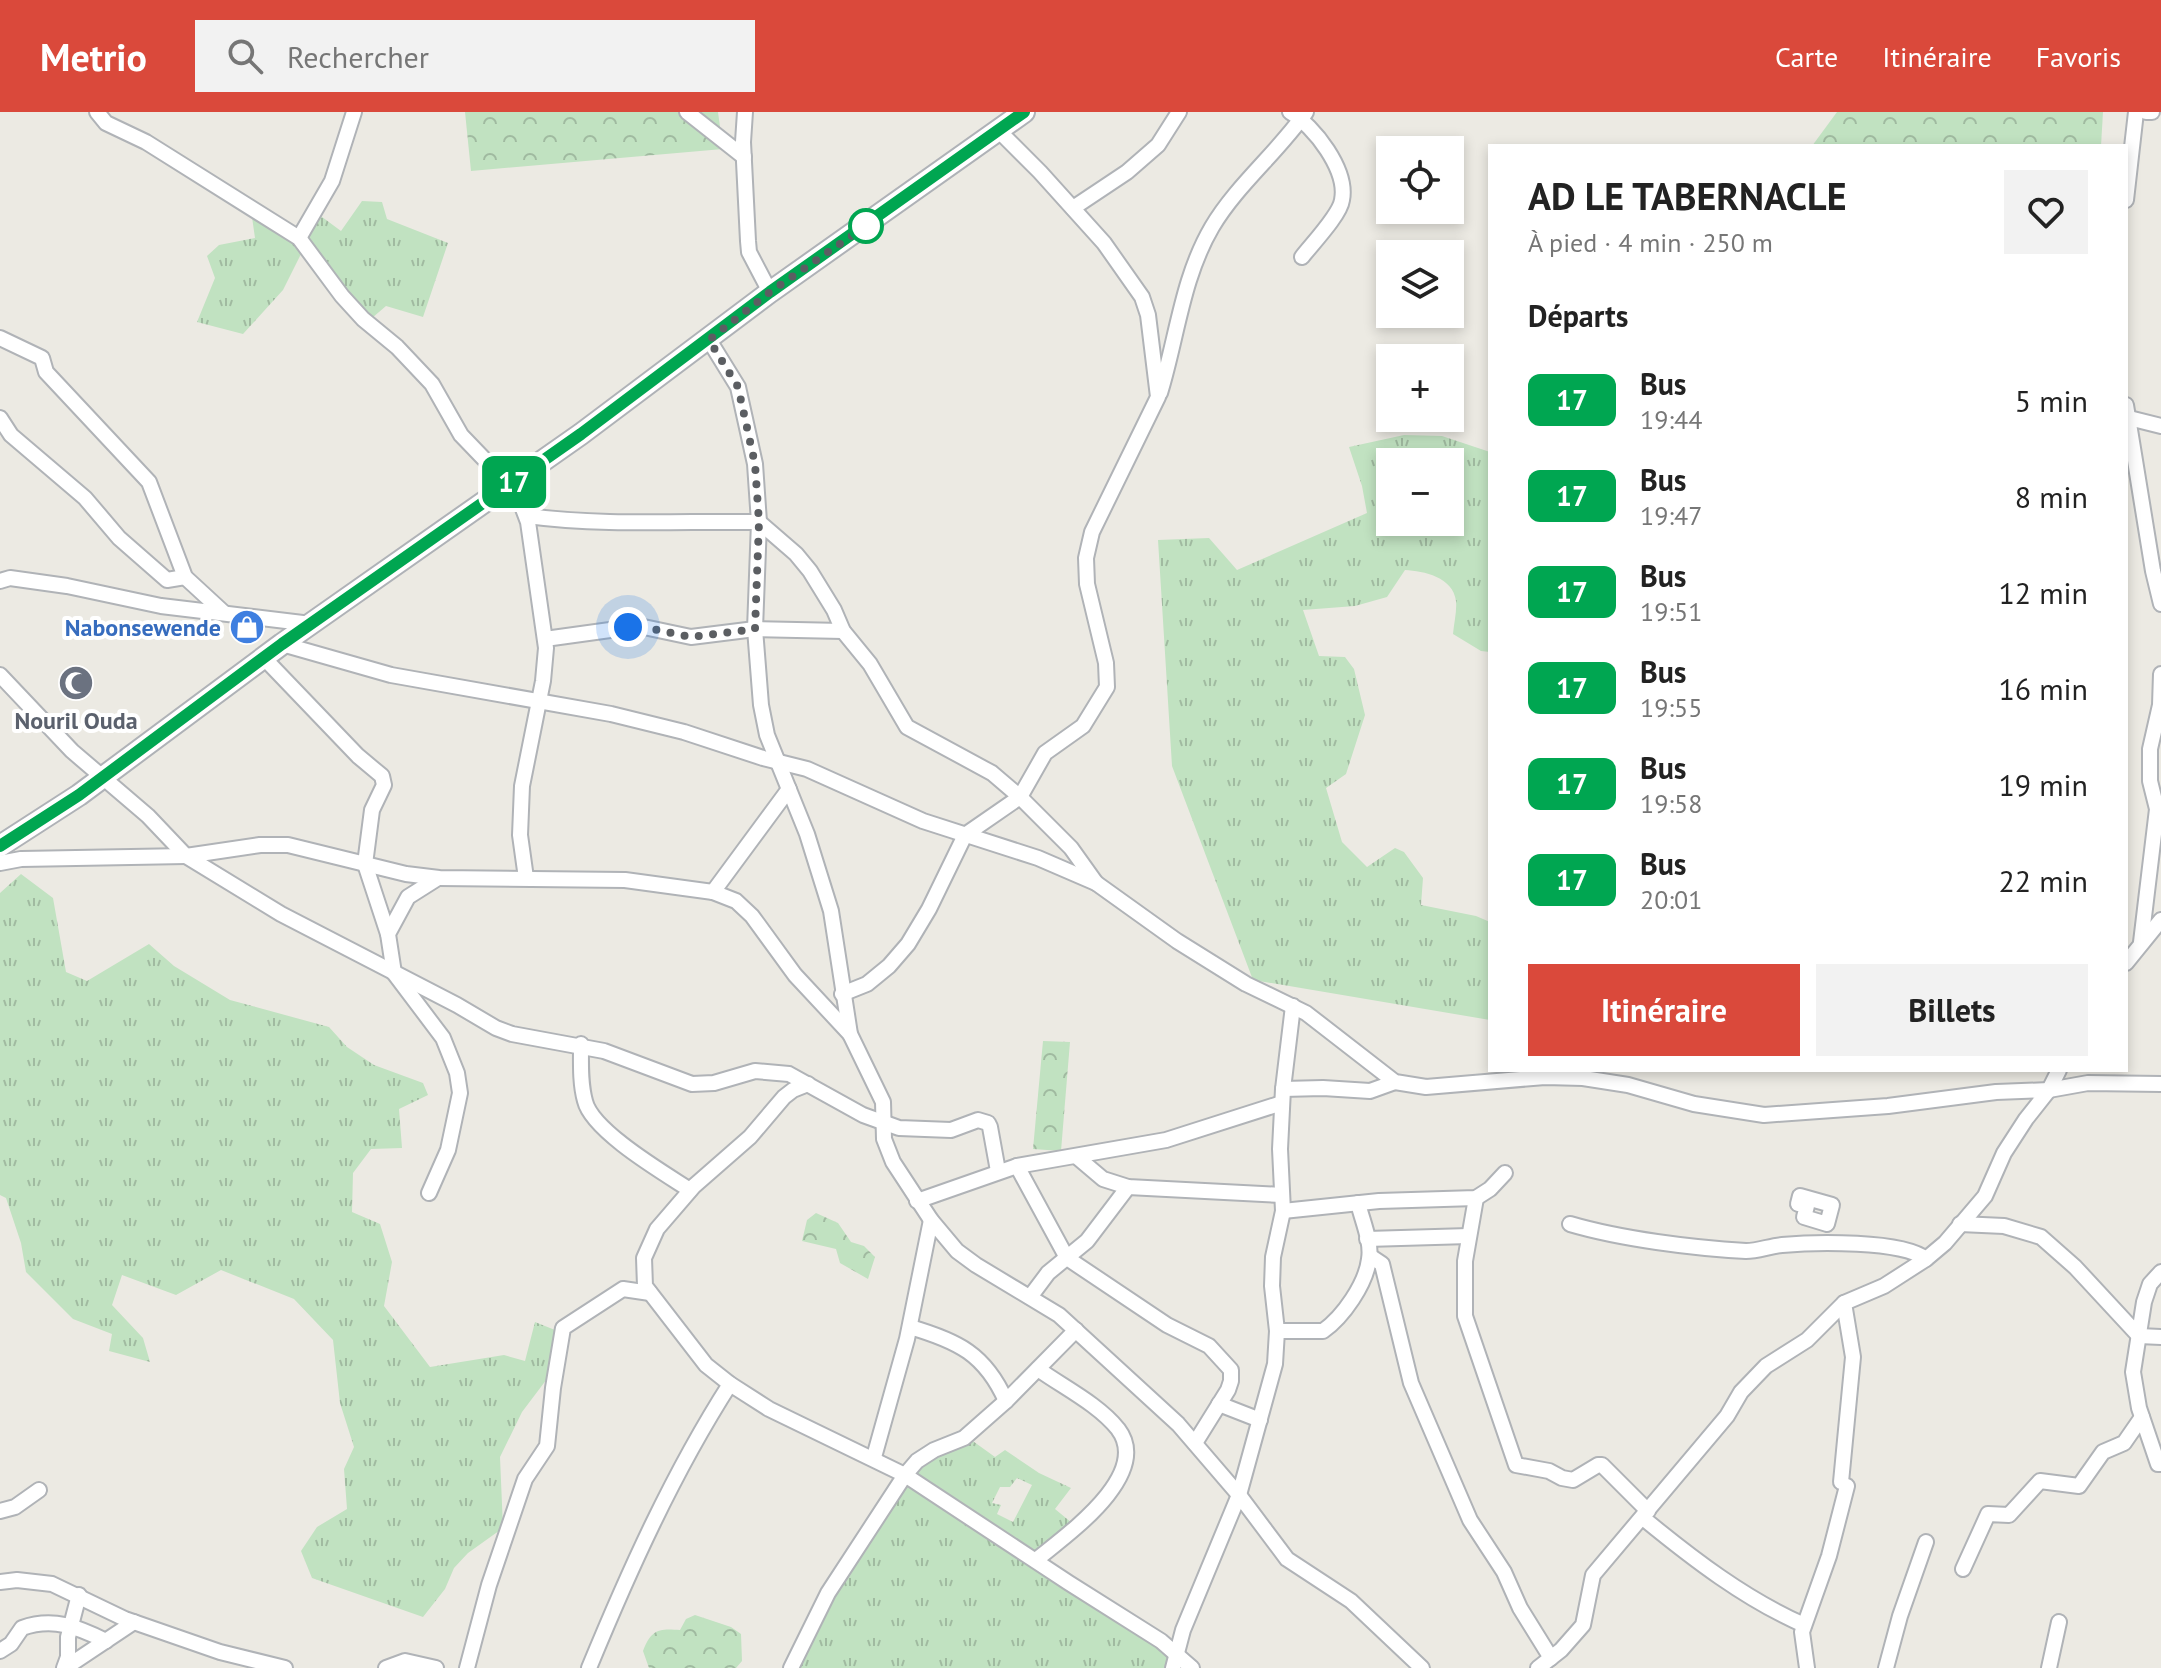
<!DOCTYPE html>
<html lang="fr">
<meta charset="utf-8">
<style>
:root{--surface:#fff;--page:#f2f2f2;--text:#222;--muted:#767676;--accent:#da493b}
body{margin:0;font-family:"PT Sans",sans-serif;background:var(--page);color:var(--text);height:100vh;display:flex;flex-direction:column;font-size:30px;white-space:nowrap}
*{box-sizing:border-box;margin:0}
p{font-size:26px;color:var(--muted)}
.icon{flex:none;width:44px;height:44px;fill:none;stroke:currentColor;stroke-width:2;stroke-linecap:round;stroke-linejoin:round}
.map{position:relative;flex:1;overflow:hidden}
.sheet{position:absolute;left:1488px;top:32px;width:640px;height:928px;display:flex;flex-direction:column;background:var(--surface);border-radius:0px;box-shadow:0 4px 12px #0003}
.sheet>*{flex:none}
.badge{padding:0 16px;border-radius:12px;font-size:28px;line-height:52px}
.fabs{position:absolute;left:1376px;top:24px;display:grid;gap:16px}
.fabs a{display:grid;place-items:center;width:88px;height:88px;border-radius:0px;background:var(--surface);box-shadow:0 4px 12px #0003;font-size:40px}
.you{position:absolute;width:40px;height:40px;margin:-20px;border:6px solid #fff;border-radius:50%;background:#1a73e8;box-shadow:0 0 0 12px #1a73e833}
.map>.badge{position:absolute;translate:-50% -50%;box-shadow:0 0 0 4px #fff}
h2{padding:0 40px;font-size:30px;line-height:72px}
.round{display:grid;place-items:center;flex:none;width:84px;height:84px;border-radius:0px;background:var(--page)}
.summary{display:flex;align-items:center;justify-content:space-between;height:136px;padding:0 40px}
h1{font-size:38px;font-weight:700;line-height:60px}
.action{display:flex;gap:16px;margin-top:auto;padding:16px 40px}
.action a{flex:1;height:92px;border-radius:0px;background:var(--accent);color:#fff;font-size:32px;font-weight:700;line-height:92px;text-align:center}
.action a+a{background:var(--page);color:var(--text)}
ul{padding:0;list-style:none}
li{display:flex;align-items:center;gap:24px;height:96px;padding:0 40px}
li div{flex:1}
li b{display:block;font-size:30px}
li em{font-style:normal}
li .badge{min-width:88px;font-weight:700;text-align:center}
header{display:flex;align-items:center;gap:48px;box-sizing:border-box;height:112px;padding:0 40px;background:var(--accent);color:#fff}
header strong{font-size:38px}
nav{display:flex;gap:44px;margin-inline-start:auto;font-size:28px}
.search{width:560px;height:72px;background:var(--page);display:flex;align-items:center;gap:20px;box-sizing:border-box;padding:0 28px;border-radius:0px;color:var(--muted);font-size:30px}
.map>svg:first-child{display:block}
</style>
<header>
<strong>Metrio</strong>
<div class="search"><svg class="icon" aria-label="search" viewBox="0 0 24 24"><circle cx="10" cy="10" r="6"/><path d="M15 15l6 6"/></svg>Rechercher</div>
<nav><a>Carte</a><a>Itinéraire</a><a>Favoris</a></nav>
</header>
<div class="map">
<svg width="2161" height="1556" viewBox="0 0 2161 1556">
<defs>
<pattern id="grass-tufts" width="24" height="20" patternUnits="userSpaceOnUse" patternTransform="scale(2)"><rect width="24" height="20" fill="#c1e2c1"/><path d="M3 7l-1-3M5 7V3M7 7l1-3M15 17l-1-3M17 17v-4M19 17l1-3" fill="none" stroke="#a0baa0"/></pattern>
<pattern id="forest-crowns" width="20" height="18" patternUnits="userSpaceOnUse" patternTransform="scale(2)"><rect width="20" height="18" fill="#c1e2c1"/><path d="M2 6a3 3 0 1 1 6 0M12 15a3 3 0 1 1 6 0" fill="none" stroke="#a0baa0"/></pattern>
</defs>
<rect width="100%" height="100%" fill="#eceae3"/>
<g fill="url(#grass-tufts)" fill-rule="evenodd">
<path d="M 362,89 L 382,90 L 387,107 L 448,131 L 423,205 L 386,194 L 372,206 L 303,125 L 318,102 L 341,119 Z"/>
<path d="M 252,105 C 272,114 289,122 302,140 L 283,178 L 243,222 L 197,210 L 215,166 L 207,144 L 219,133 L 255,126 Z"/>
<path d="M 1404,323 L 1442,324 L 1490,340 L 1490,540 L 1481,539 L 1453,522 C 1454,511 1457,499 1456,489 C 1453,465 1424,459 1405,458 L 1387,485 L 1355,494 L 1303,498 L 1319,544 L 1345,545 L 1354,557 L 1365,603 L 1346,662 L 1326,676 L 1342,730 L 1367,755 L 1395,736 L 1404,740 L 1423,766 L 1421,793 L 1476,804 L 1490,810 L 1490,908 L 1253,868 L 1172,654 L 1158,428 L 1209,426 L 1237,458 L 1367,401 L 1362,374 L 1349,335 ZM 1390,350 L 1450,350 L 1450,410 L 1390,410 Z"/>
<path d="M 21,762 L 53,786 L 66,860 L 87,869 L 149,832 L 174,854 L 230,888 L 329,915 L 347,935 L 374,953 L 423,971 L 428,983 L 399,997 L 402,1036 L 371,1037 L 353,1061 L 352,1100 L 380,1112 L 392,1150 L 384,1194 L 430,1255 L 504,1243 L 525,1249 L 535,1210 L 565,1222 L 556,1255 L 522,1300 L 500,1345 L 503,1416 L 468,1441 L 454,1456 L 445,1477 L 423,1505 L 312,1466 L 301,1439 L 317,1415 L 347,1397 L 344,1357 L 354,1335 L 340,1291 L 333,1228 L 294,1187 L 221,1158 L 176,1183 L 122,1163 L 112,1193 L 143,1226 L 150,1250 L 109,1239 L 112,1222 L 73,1207 L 26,1160 L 21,1131 L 6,1086 L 0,1083 L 0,781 Z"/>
<path d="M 970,1327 L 995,1345 L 1005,1338 L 1039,1361 L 1071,1376 L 1055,1397 L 1072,1411 L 1036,1446 L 911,1364 L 934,1341 ZM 1017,1366 L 1032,1373 L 1013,1410 L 997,1402 L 1001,1393 L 992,1391 L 1000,1375 L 1010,1375 Z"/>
<path d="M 905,1369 L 1030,1454 L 1156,1533 L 1168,1543 L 1166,1556 L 799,1556 L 831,1486 Z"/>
</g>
<g fill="url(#forest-crowns)">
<path d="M 465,0 L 718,0 L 723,37 L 471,59 Z"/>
<path d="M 1837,0 L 2103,0 L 2101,34 L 1812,34 Z"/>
<path d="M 1043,929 L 1070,930 L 1061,1039 L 1033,1037 Z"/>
<path d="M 816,1101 L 838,1111 L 851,1130 L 864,1134 L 875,1145 L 868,1167 L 840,1151 L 836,1137 L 802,1129 L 807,1108 Z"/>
<path d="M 695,1503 L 731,1515 L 741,1522 L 742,1549 L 736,1556 L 649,1556 L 643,1539 C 651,1518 658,1516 680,1518 L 686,1507 Z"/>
</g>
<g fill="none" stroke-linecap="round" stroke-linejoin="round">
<g stroke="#b0b3b7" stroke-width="18">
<g id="street">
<path d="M 97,0 L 106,11 L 146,30 L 299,126 L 342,184 L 363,207 L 397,235 L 432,272 L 461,323 L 486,349 L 522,394 L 528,410 L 546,536 L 543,569 L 522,674 L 520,723 L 526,766"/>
<path d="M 687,0 L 744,45"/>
<path d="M 745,0 L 743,30 L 748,129 L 749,140 L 770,180"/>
<path d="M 1290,0 C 1314,14 1348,58 1342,88 C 1340,103 1312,132 1302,145"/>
<path d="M 2146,0 L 2152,0"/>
<path d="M 2126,88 L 2136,0"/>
<path d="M 1073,96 L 1127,60 L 1158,33 L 1179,0"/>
<path d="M 299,126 L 332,69 L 354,0"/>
<path d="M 0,226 L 42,246 L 46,260 L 149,370 L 185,465 L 223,500"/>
<path d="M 709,228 L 738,275 L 755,352 L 759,410 L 755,517 L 761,593 L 767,623 L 807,722 L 831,799 L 850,922 L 883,990 L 884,1027 L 893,1050 L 931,1108 L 957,1139 L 976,1153 L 1059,1203 L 1178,1312 L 1239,1383 L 1287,1447 L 1351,1489 L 1422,1556"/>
<path d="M 1160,281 C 1177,226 1182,166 1212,115 C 1236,74 1278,40 1306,0"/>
<path d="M 2126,293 L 2153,459 L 2161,492"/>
<path d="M 0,306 L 11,323 L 85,386 L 119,426 L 167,468 L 185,465"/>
<path d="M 2129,306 L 2161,314"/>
<path d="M 527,404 C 604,414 681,409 759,410 L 796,442 L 810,459 L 834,498 L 843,519 L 870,552 L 907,615 L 992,661 L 1020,685 L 1071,736 L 1096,771"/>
<path d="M 0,469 L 10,466 L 67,474 L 161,494 L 311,512"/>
<path d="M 545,527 L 639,514 L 691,525 L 755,517 L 843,519"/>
<path d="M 282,532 L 391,563 L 611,602 L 684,620 L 763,646 L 807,657 L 923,709 L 1038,746 L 1096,771 L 1177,829 L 1246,872 L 1306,901 L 1395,970 L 1426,975 L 1545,965 L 1583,966 L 1628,973 L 1694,992 L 1764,1003 L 1888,994 L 1996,980 L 2049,978 L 2088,971 L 2161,972"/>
<path d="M 264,546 L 358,644 L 382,664 L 384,673 L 372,698 L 365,752 L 388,822"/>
<path d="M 0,563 L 72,639 L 148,704 L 186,744 L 281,802 L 457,893 L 496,916 L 512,922 L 604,939 L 692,972 L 714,971 L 755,959 L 789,962 L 863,1003 L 899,1016 L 951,1018 L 978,1008 L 988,1011 L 990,1015 L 998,1059"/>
<path d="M 0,751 L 21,747 L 186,744 L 260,733 L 288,733 L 406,762 L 439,766 L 625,768 L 713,780 L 736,789 L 752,804 L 795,863 L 850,922"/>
<path d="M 713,780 L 789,677"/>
<path d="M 2141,830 L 2157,697 L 2150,669 L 2150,637 L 2160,593 L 2161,562"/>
<path d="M 2126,851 L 2161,808"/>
<path d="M 842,882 L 867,872 L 889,854 L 908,832 L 929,797 L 965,723 L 1020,685 L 1045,641 L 1083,614 L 1107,575 L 1106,551 L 1087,472 L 1086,446 L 1092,420 L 1158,285 L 1148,203 L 1142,185 L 1104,131 L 1040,60 L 999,19"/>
<path d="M 581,932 C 581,951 580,971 585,989 C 592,1019 664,1061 690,1078"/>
<path d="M 808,972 L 793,978 L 784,985 L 750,1025 L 694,1074 L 657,1117 L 644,1146 L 645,1174 L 706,1253 L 730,1272 L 769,1297 L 905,1363 L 1069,1471 L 1161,1529 L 1192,1556"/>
<path d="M 1283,977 L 1323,976 L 1370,979 L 1395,970"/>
<path d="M 1077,1045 L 1103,1067 L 1128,1075 L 1282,1083"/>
<path d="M 1017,1054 L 1067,1146 L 1167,1213 L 1209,1234 L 1231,1258 L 1231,1269 L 1228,1278 L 1195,1331"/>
<path d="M 429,1081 L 448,1038 L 460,981 L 457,961 L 443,926 L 394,861 L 388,822 L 408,785 L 438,766"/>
<path d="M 1800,1084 L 1832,1093 L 1827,1112 L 1804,1105 L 1807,1094 L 1798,1092 Z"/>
<path d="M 1476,1086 L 1465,1149 L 1465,1204 L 1516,1353 L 1549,1359 L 1562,1366 L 1573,1368 L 1598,1353 L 1602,1353 L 1648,1399"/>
<path d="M 917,1089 L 1017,1054 L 1166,1028 L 1282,991"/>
<path d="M 1283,1099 L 1379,1089 L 1476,1086 L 1490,1077 L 1505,1061"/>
<path d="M 1570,1112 C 1621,1127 1692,1136 1746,1139 C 1758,1139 1770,1134 1782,1133 C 1814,1130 1902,1128 1926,1147"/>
<path d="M 1960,1112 L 2004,1114 L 2041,1125 L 2075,1155 L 2139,1224 L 2161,1225"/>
<path d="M 1367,1127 L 1469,1124"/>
<path d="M 1370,1144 L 1382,1152 L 1411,1271 L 1470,1408 L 1504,1460 L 1520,1496 L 1551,1546"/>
<path d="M 2161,1160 L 2150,1172 L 2144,1190 L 2133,1260 L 2139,1296 L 2158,1352 L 2161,1352"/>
<path d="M 1030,1185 L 1048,1161 L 1087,1129 L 1128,1075"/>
<path d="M 910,1215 C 958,1229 985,1242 1006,1289"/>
<path d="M 1277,1219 L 1323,1219 C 1343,1205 1366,1172 1369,1147 C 1372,1130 1362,1108 1358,1091"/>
<path d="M 1219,1292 L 1260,1308"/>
<path d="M 874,1345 L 907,1227 L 931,1108"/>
<path d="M 1841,1370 L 1853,1245 L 1844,1191"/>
<path d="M 0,1399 L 15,1395 L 39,1378"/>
<path d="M 1643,1406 C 1693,1447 1745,1487 1804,1513"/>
<path d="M 1036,1448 C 1065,1424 1153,1363 1118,1317 C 1098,1292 1063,1275 1038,1257"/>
<path d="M 1963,1457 L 1988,1402 L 2009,1403 L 2040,1369 L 2079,1374 L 2103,1340 L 2124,1331 L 2142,1305"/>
<path d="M 0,1470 L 17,1468 L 52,1472 L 125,1507 L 220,1540 L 285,1556"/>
<path d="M 0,1539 L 11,1532 L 22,1516 C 53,1505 78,1515 106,1529"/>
<path d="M 64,1556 L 68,1545 L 68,1525 L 79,1483"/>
<path d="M 65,1556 L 134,1510"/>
<path d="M 386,1556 L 405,1549 L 436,1556"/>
<path d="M 467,1556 L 489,1473 L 525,1367 L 547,1334 L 553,1276 L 563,1216 L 623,1177 L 650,1181"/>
<path d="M 589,1556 C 629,1459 673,1361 730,1272"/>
<path d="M 791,1556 L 828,1481 L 905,1363 L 917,1349 L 934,1338 L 964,1326 L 1006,1289 L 1076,1218"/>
<path d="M 1173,1556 L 1183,1518 L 1239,1383 L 1275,1252 L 1277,1219 L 1272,1174 L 1273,1145 L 1283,1099 L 1280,1037 L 1283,977 L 1293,894"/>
<path d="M 1538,1556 L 1561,1538 L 1583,1513 L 1593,1463 L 1727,1304 L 1741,1280 L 1766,1254 L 1807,1228 L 1844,1191 L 1884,1174 L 1926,1147 L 1945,1131 L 1985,1084 L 2004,1041 L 2026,1007 L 2049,978 L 2059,958"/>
<path d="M 1807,1556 L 1802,1520 L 1829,1444 L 1847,1374"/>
<path d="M 1886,1556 L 1900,1504 L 1926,1430"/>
<path d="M 2049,1556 L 2059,1510"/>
</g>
</g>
<g stroke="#afb2b7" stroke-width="24">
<path id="secondary" d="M 0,734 L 79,683 L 282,532 L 581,322 L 770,180 L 1024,0"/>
</g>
<use href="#street" stroke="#fff" stroke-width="14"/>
<use href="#secondary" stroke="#fff" stroke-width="20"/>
</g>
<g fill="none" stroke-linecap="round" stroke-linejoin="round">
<g stroke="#fff" stroke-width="18">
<path id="line" d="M 0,734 L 79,683 L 282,532 L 581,322 L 770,180 L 1024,0"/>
</g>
<use href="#line" stroke="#00a651" stroke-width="12"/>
<path stroke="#5b5e62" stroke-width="8" stroke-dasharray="0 14.4" d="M 628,515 L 639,514 L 691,525 L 755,517 L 759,410 L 755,352 L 738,275 L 709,228 L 770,180 L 866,114"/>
</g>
<defs>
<g id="shop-disc" transform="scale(1.8)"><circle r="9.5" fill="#3f7fe0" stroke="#fff"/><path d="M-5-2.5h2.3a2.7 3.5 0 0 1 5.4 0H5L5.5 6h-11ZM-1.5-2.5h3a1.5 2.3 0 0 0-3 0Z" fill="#fff"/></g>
<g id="mosque-disc" transform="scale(1.8)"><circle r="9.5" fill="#6b7280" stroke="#fff"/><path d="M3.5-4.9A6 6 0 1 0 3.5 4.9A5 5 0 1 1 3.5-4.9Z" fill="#fff"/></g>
</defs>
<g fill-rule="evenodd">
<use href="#shop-disc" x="247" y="515"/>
<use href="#mosque-disc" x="76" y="571"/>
</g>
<circle fill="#fff" stroke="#00a651" stroke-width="4" cx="866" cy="114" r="16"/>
<g text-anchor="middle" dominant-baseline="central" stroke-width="8" stroke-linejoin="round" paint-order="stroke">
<g font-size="24" font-weight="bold" fill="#366cbe" stroke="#fff" text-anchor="end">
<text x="221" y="515">Nabonsewende</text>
</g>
<g font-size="24" font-weight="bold" fill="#5b616d" stroke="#fff">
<text x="76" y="608">Nouril Ouda</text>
</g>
</g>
</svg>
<div class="fabs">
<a><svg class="icon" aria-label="locate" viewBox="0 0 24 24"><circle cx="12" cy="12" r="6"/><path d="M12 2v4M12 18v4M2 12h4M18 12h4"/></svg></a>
<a><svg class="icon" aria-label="layers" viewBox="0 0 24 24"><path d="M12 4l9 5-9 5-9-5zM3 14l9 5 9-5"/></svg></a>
<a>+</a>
<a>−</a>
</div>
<div class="you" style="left:628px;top:515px"></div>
<b class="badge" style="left:514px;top:370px;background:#00a651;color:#fff">17</b>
<section class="sheet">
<div class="summary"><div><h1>AD LE TABERNACLE</h1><p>À pied · 4 min · 250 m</p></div><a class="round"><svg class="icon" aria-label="heart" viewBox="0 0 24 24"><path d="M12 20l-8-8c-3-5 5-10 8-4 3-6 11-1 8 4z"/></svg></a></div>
<h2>Départs</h2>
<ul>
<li><span class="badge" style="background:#00a651;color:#fff">17</span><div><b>Bus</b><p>19:44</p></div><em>5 min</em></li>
<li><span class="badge" style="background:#00a651;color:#fff">17</span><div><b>Bus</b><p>19:47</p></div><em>8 min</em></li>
<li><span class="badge" style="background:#00a651;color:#fff">17</span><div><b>Bus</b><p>19:51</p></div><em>12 min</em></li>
<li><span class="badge" style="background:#00a651;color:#fff">17</span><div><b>Bus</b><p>19:55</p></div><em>16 min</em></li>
<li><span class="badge" style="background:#00a651;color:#fff">17</span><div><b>Bus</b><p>19:58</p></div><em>19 min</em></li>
<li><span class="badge" style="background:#00a651;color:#fff">17</span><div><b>Bus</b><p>20:01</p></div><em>22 min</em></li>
</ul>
<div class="action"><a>Itinéraire</a><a>Billets</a></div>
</section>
</div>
